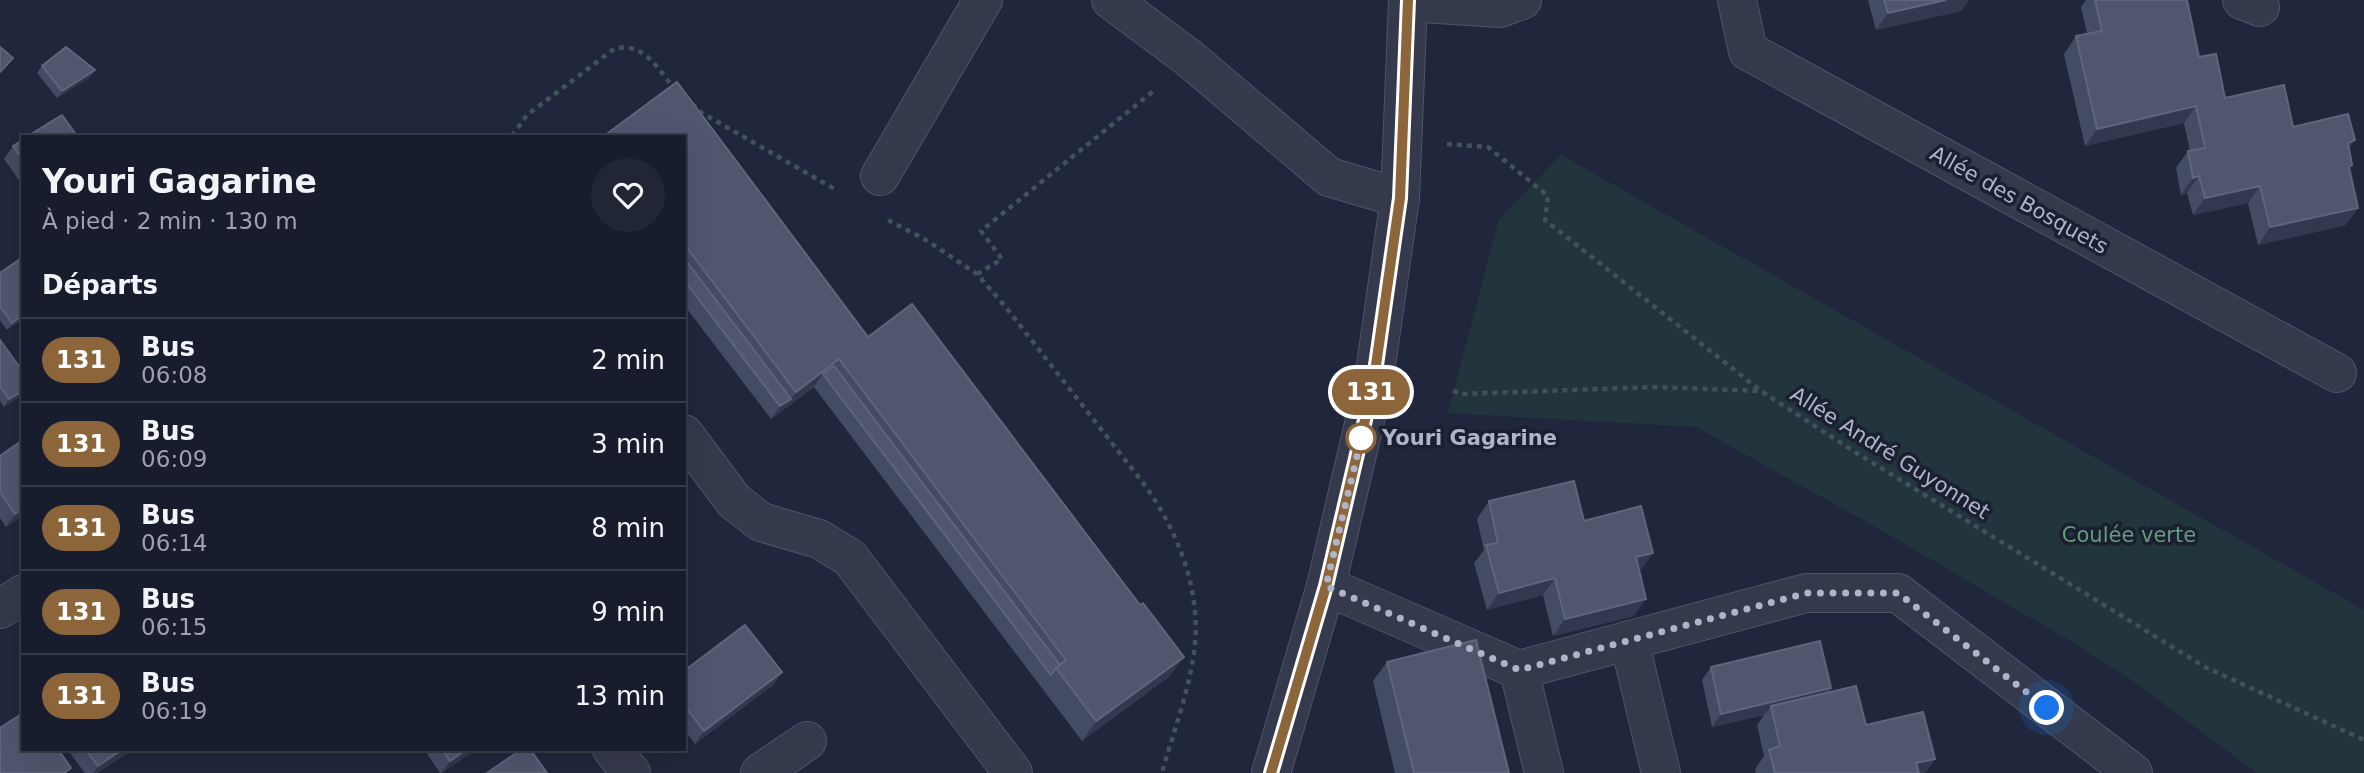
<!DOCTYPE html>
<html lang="fr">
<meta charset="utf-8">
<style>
:root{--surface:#181d2d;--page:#212635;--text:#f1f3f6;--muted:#9fa2aa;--line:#363b49}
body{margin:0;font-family:"DejaVu Sans",sans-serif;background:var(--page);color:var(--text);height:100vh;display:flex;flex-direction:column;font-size:26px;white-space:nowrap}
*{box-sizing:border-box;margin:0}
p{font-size:23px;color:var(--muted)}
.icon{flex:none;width:38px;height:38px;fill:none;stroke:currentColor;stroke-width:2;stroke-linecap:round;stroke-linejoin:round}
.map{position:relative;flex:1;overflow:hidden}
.details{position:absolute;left:21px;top:135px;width:665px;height:616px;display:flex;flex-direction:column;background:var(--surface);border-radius:0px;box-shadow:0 7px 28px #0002,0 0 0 2px var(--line)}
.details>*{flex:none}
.badge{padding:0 14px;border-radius:23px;font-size:24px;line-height:46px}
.you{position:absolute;width:35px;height:35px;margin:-18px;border:5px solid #fff;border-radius:50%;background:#1a73e8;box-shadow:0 0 0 10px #1a73e833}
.map>.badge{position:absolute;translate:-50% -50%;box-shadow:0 0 0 4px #fff}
h2{padding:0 21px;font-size:26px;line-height:63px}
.round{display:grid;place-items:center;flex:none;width:74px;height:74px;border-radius:37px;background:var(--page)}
.overview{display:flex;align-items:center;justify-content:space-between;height:119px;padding:0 21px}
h1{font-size:33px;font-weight:700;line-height:52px}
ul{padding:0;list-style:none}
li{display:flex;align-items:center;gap:21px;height:84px;padding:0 21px;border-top:2px solid var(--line)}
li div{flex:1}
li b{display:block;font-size:26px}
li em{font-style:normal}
li .badge{min-width:77px;font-weight:700;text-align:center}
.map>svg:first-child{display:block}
</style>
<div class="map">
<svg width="2364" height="773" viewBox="0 0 2364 773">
<rect width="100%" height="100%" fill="#20273c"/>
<path fill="#22353d" d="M 1561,155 L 2364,610 L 2364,773 L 2257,773 L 2126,676 L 2067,639 L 1881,530 L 1696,427 L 1448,413 L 1499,219 Z"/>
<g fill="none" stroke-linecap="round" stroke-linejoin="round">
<g stroke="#4f5467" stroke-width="40">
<g id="minor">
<path d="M 1111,0 L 1189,58 L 1329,177 L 1400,198"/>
<path d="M 1737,0 L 1748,51 L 2337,373"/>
<path d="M 2242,0 L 2260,7"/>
<path d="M 1408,2 L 1500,8 L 1522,0"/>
<path d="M 880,176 L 983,0"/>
<path d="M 684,434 L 734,501 L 761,522 L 819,539 L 850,558 L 1013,773"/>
<path d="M 1326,586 L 1519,670 L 1806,593 L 1898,593 L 2133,773"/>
<path d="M 0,609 L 23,594"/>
<path d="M 1629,640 L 1661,773"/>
<path d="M 1519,670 L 1544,773"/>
<path d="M 612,749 L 631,773"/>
<path d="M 760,773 L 807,741"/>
<path d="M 1271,773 L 1326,586 L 1373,386 L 1400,198 L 1408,0"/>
</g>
</g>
<g stroke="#40525a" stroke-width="4.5" stroke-dasharray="5 5" stroke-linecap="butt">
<path d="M 692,104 L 702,113 L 838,191"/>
<path d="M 512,136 L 527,115 L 614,49 C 644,41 658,69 675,90"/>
<path d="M 1447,144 L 1488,147 L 1548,196 L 1545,220 L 1761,391 L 1855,452 L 2205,667 L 2364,740"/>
<path d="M 888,220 L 926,240 L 977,274 L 1004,305 L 1144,484 C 1180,534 1204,597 1193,659 C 1187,697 1172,736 1162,773"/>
<path d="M 977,274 L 1002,259 L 981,231 L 1156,89"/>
<path d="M 1453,391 L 1462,394 L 1654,387 L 1761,391"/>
</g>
<use href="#minor" stroke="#343a4c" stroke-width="38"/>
</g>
<g fill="#444b64">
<path d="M 1868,0 L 1969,0 L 1961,11 L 1876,30 Z"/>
<path d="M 2086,0 L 2187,0 L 2199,57 L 2225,98 L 2293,127 L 2349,149 L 2352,165 L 2349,169 L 2346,225 L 2258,245 L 2248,203 L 2193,215 L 2187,193 L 2181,195 L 2176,168 L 2188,151 L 2190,151 L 2184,123 L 2085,146 L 2064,54 L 2076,36 L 2087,34 L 2081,7 Z"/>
<path d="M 42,66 L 95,70 L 90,77 L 57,98 L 37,73 Z"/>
<path d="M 684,136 L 868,337 L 1170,676 L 1082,741 L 814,387 L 771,419 L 684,305 Z"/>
<path d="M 23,140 L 23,186 L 4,159 L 13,146 Z"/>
<path d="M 0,273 L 23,319 L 7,330 L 0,320 Z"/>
<path d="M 0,340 L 23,372 L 23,395 L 4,407 L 0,401 Z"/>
<path d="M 23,440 L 23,515 L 6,527 L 0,518 L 0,456 Z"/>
<path d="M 1489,501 L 1584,521 L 1653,553 L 1639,570 L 1634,616 L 1553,636 L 1543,595 L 1487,610 L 1474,563 L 1484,550 L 1477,519 Z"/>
<path d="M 1387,662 L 1509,773 L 1395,773 L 1373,681 Z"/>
<path d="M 1711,667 L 1831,688 L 1829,692 L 1866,725 L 1935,759 L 1925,773 L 1756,773 L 1755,769 L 1764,756 L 1757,725 L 1764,715 L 1712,727 L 1702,680 Z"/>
<path d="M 684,671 L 782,672 L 773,685 L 695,744 L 684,729 Z"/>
<path d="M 67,749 L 134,749 L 97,773 L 85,773 Z"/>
<path d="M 424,749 L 477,749 L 441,773 L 440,773 Z"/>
</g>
<g fill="#31384f">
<path d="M 1946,0 L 1969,0 L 1961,11 L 1876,30 L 1888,13 Z"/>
<path d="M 95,70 L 90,77 L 57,98 L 62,91 Z"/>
<path d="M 2196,106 L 2184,123 L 2085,146 L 2097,129 Z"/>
<path d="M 2355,140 L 2343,157 L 2348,143 Z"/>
<path d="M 2199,176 L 2187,193 L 2181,195 L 2193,178 Z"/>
<path d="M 2260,186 L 2248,203 L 2193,215 L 2205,198 Z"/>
<path d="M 2358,208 L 2346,225 L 2258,245 L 2270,227 Z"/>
<path d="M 23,315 L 23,319 L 7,330 L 12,323 Z"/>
<path d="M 839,359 L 826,377 L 823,374 L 814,387 L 771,419 L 780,406 L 791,399 L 796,392 Z"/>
<path d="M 23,391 L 23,395 L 4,407 L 9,399 Z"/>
<path d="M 23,508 L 23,515 L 6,527 L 15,514 Z"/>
<path d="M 1653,553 L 1641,570 L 1624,574 L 1636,557 Z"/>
<path d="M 1555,578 L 1543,595 L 1487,610 L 1499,593 Z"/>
<path d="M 1646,599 L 1634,616 L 1553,636 L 1565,619 Z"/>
<path d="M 1184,657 L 1170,676 L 1082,741 L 1096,721 Z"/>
<path d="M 782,672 L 773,685 L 695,744 L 704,731 Z"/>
<path d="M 1831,688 L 1822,701 L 1771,706 L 1764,715 L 1712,727 L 1721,714 Z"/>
<path d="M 123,749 L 134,749 L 97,773 L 93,773 L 98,766 Z"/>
<path d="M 467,749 L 477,749 L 441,773 L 450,761 Z"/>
<path d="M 1935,759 L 1925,773 L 1909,773 L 1916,763 Z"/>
</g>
<g fill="#50566e" stroke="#5e657c" stroke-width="2">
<path d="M 1884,0 L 1946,0 L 1888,13 Z"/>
<path d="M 2095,0 L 2187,0 L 2199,57 L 2216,54 L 2225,98 L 2284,85 L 2293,127 L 2348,114 L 2355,140 L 2348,143 L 2352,165 L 2349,167 L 2358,208 L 2270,227 L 2260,186 L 2205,198 L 2199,176 L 2193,178 L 2188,151 L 2205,148 L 2196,106 L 2097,129 L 2076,36 L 2102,31 Z"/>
<path d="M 0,47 L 13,58 L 0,72 Z"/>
<path d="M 66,47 L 95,70 L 62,91 L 42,66 Z"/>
<path d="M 677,82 L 868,337 L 912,304 L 1140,605 L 1143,603 L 1184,657 L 1096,721 L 1056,668 L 1066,660 L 839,359 L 796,392 L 684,244 L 684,136 L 604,136 Z"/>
<path d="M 62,115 L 77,136 L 28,136 Z"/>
<path d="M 23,140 L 23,160 L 13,146 Z"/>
<path d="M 23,257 L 23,315 L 12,323 L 0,306 L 0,273 Z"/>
<path d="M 684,258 L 791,399 L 780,406 L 684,280 Z"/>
<path d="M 0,340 L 23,372 L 23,391 L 9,399 L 0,386 Z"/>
<path d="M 834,366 L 1060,665 L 1056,668 L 1051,675 L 823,374 Z"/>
<path d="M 23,440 L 23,508 L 15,514 L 0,492 L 0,456 Z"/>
<path d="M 1574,481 L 1584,521 L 1641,506 L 1653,553 L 1636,557 L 1646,599 L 1565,619 L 1555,578 L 1499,593 L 1486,545 L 1498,543 L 1489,501 Z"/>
<path d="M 745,625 L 782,672 L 704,731 L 684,705 L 684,671 Z"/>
<path d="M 1476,640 L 1509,773 L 1414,773 L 1387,662 Z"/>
<path d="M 1820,641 L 1831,688 L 1721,714 L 1711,667 Z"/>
<path d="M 1856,686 L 1866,725 L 1923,712 L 1935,759 L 1916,763 L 1919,773 L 1775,773 L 1769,750 L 1780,746 L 1771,706 Z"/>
<path d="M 23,713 L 23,749 L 58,749 L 71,768 L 64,773 L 0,773 L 0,728 Z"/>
<path d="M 85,749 L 123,749 L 98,766 Z"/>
<path d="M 442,749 L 467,749 L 450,761 Z"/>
<path d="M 522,749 L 530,749 L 547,773 L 487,773 Z"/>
</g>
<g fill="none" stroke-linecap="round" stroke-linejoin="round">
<g stroke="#fff" stroke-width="16">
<path id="line" d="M 1271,773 L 1326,586 L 1373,386 L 1400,198 L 1408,0"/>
</g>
<use href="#line" stroke="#8d653a" stroke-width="10"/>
<path stroke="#afb4c8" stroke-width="7" stroke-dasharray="0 12.6" d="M 1361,438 L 1362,435 L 1326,586 L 1519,670 L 1807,593 L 1898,593 L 2047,708"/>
</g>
<circle fill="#fff" stroke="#8d653a" stroke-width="3.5" cx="1361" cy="438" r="14"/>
<g text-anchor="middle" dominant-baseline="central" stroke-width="7" stroke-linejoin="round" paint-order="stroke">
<g font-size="21" fill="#afb4c8" stroke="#1a1f31">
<text transform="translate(2019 200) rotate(29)">Allée des Bosquets</text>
<text transform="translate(1890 453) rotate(32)">Allée André Guyonnet</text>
</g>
<g font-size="21" font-weight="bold" fill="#afb4c8" stroke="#1a1f31" text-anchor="start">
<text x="1382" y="438">Youri Gagarine</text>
</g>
<g font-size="21" fill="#659b7b" stroke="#1a1f31">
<text x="2129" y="535">Coulée verte</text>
</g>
</g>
</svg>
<div class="you" style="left:2047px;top:708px"></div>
<b class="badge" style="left:1371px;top:392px;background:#8d653a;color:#fff">131</b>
<section class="details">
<div class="overview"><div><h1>Youri Gagarine</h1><p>À pied · 2 min · 130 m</p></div><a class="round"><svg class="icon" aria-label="heart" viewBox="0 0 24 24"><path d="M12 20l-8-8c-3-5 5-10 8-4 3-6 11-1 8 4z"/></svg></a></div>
<h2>Départs</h2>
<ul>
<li><span class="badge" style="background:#8d653a;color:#fff">131</span><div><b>Bus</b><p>06:08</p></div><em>2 min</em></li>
<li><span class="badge" style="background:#8d653a;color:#fff">131</span><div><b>Bus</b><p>06:09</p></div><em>3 min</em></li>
<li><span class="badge" style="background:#8d653a;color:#fff">131</span><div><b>Bus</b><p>06:14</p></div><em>8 min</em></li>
<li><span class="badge" style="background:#8d653a;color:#fff">131</span><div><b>Bus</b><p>06:15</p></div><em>9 min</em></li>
<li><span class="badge" style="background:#8d653a;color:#fff">131</span><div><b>Bus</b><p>06:19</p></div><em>13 min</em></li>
</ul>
</section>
</div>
